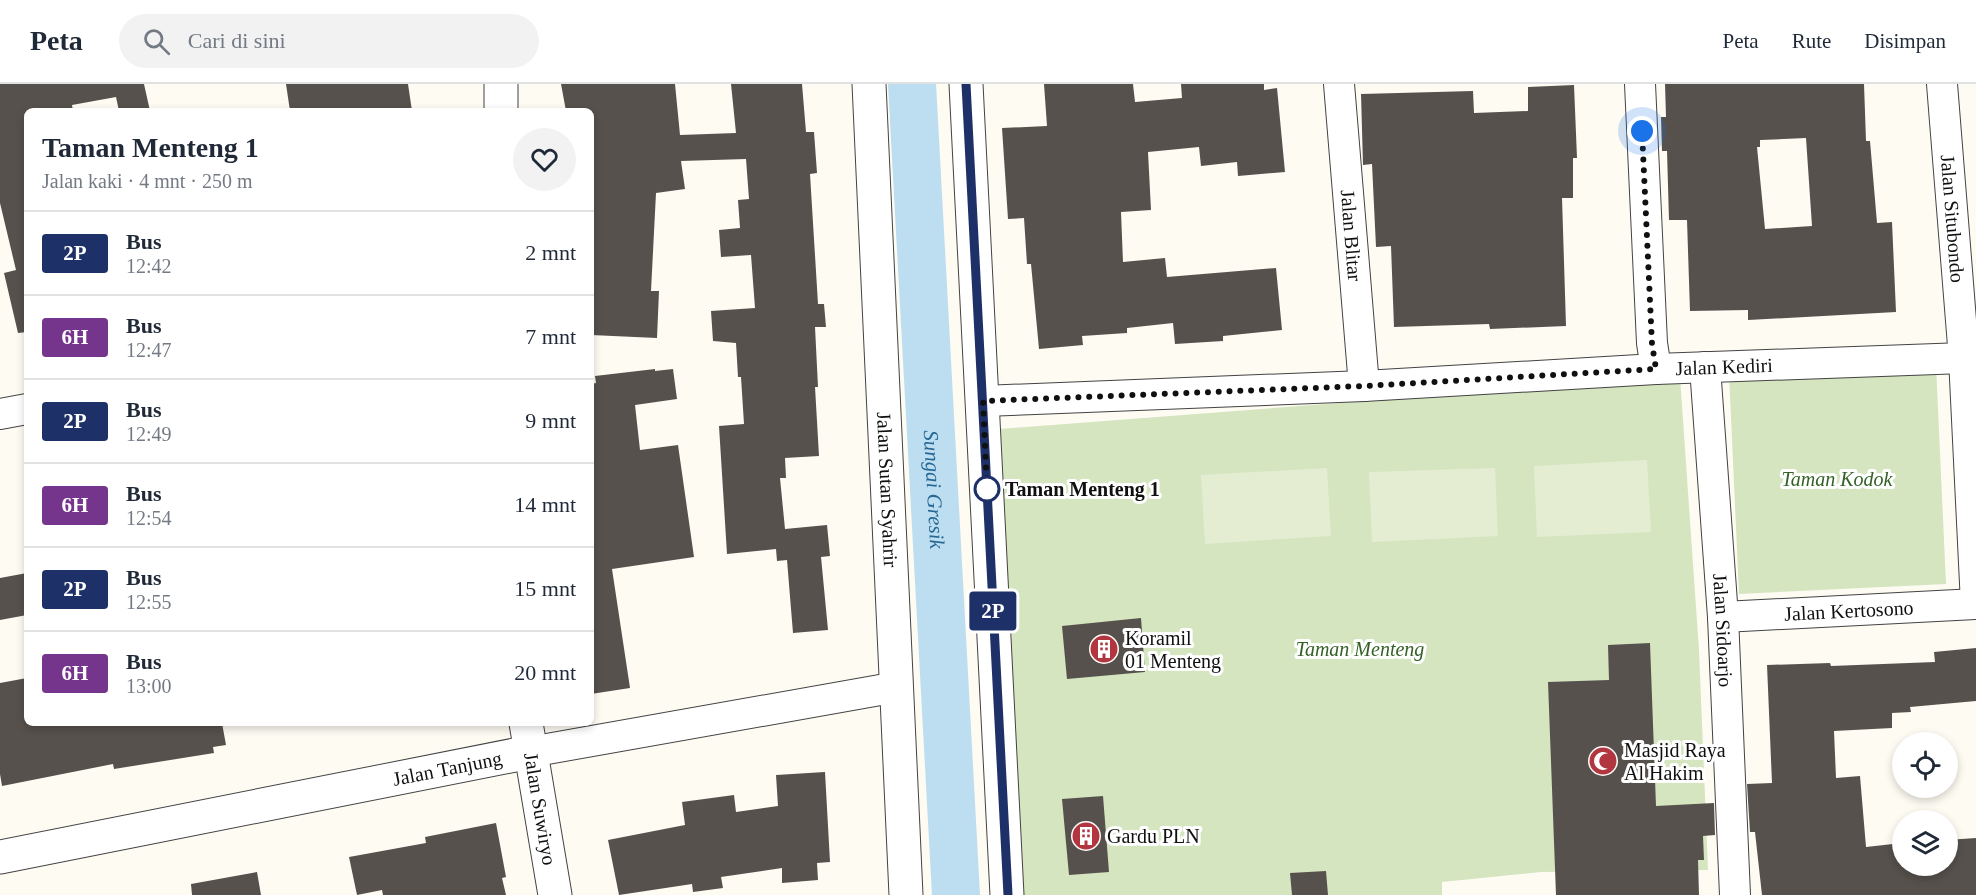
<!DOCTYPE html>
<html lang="id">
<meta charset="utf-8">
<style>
:root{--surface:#fff;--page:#f2f2f3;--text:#1f2937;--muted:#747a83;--line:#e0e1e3}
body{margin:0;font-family:"Times New Roman",serif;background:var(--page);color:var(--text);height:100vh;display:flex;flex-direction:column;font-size:22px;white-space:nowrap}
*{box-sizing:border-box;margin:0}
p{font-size:20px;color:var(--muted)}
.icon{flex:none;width:33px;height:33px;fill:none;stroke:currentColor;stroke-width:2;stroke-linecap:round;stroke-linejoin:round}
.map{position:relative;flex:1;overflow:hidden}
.panel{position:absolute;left:24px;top:24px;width:570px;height:618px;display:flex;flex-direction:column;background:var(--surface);border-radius:9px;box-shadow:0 3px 9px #0003}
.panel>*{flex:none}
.badge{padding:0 12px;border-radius:4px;font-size:21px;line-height:39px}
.controls{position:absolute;left:1892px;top:648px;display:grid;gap:12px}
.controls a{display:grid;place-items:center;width:66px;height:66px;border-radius:50%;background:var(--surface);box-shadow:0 3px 9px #0003;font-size:30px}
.you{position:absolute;width:30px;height:30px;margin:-15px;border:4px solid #fff;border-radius:50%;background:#1a73e8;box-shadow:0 0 0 9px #1a73e833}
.map>.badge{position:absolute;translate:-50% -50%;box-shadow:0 0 0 3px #fff}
.round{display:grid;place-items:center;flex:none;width:63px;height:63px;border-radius:32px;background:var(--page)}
.summary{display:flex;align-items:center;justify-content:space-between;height:102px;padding:0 18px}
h1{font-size:28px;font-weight:700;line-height:45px}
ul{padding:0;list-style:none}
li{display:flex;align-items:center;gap:18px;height:84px;padding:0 18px;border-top:2px solid var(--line)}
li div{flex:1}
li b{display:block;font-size:22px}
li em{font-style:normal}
li .badge{min-width:66px;font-weight:700;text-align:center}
header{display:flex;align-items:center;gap:36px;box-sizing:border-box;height:84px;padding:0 30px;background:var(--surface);border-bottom:2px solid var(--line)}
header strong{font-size:28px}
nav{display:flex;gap:33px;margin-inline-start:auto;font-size:21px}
.search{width:420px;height:54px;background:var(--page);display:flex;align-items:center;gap:15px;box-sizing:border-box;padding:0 21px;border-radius:33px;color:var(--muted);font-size:22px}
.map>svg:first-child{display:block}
</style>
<header>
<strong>Peta</strong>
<div class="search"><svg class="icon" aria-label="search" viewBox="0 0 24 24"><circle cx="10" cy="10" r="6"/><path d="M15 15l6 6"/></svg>Cari di sini</div>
<nav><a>Peta</a><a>Rute</a><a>Disimpan</a></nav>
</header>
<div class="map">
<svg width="1976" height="811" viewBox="0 0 1976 811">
<rect width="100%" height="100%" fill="#fefbf3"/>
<g fill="#d4e5c0">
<path d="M 1936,281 L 1946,500 L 1739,510 L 1729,289 Z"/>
<path d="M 1680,293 L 1699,566 L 1708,786 L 1541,788 L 1442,798 L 1442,811 L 1017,811 L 986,346 Z"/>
</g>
<g fill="#e4edd1">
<path d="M 1647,376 L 1651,448 L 1537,453 L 1534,382 Z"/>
<path d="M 1327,384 L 1331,452 L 1205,460 L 1201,391 Z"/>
<path d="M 1495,384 L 1498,452 L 1372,458 L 1369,388 Z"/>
</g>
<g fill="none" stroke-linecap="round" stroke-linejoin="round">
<path stroke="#bddef0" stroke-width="48" id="s1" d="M 912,0 L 956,811"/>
</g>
<g fill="#57514d" fill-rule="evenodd">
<path d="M 0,0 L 144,0 L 150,27 L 119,27 L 116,13 L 72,21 L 73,27 L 27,27 L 27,248 L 18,249 L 4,189 L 16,186 L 0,119 Z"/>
<path d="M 286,0 L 408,0 L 412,27 L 290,27 Z"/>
<path d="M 561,0 L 675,0 L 680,51 L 736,49 L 731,0 L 802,0 L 806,48 L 814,48 L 817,89 L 810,90 L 818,220 L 824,220 L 826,243 L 815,243 L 818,303 L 815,303 L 819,372 L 785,374 L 786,394 L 780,394 L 785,445 L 827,441 L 830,472 L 821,473 L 828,546 L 793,549 L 787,476 L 777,477 L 776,465 L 727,470 L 719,342 L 744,340 L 741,293 L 738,293 L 736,259 L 713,257 L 711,227 L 755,224 L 751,171 L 721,173 L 719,146 L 740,144 L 738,116 L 749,115 L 746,75 L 681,77 L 685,105 L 656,109 L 651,207 L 659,207 L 657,254 L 591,251 L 591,27 L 566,27 Z"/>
<path d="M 1044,0 L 1133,0 L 1135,18 L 1182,14 L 1181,0 L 1264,0 L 1264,6 L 1277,4 L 1285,88 L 1238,92 L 1237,78 L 1201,82 L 1199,63 L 1148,68 L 1151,126 L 1121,128 L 1123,178 L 1165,174 L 1167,193 L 1276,184 L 1282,246 L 1223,252 L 1223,257 L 1175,260 L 1173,239 L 1127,244 L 1127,249 L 1082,252 L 1083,261 L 1039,265 L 1031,180 L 1027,180 L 1024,134 L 1008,135 L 1002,44 L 1047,42 Z"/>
<path d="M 1665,0 L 1864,0 L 1866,57 L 1870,57 L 1877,139 L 1892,138 L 1896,228 L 1748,236 L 1748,226 L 1690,227 L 1687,136 L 1669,136 L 1667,67 L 1662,67 L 1661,33 L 1666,33 ZM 1806,54 L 1812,142 L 1765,145 L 1757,63 L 1760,63 L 1760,56 Z"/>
<path d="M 1574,1 L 1577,74 L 1573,74 L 1573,114 L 1562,114 L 1566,242 L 1490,245 L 1489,240 L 1394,243 L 1391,162 L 1376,163 L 1372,80 L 1363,81 L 1361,10 L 1473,7 L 1474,29 L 1528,27 L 1528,3 Z"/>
<path d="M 655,285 L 655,287 L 673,285 L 677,315 L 635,321 L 640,366 L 678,361 L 694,473 L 612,485 L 630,604 L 591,610 L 591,300 L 596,299 L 595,292 Z"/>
<path d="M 27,489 L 27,531 L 0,536 L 0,494 Z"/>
<path d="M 1141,534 L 1145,588 L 1067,595 L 1062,542 Z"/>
<path d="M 1650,559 L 1656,722 L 1714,719 L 1715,751 L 1703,752 L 1704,776 L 1698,776 L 1699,811 L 1556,811 L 1548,598 L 1609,596 L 1608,561 Z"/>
<path d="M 1976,564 L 1976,617 L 1910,623 L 1911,628 L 1892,629 L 1892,644 L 1834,647 L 1836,694 L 1860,692 L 1866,763 L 1902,759 L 1902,782 L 1947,782 L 1947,756 L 1976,754 L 1976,811 L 1762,811 L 1755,748 L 1750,748 L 1747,700 L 1772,699 L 1767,581 L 1830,579 L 1831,582 L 1935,578 L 1934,568 Z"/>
<path d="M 27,594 L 27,639 L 222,639 L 226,661 L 213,663 L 214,669 L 114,685 L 113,680 L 2,702 L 0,690 L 0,599 Z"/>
<path d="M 825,688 L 830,778 L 817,779 L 818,796 L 782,799 L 782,784 L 721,793 L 723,804 L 693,808 L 692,800 L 619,811 L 608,756 L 685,741 L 682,718 L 734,711 L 736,728 L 778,722 L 776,691 Z"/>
<path d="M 1103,712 L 1109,788 L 1069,791 L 1062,715 Z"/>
<path d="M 496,739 L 506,793 L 502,794 L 506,811 L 383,811 L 382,806 L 357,811 L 349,773 L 426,759 L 425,753 Z"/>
<path d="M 1326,787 L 1328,811 L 1292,811 L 1290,789 Z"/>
<path d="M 257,788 L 261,811 L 192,811 L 191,800 Z"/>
</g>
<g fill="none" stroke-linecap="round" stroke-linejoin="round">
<g stroke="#434343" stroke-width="32">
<g id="minor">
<path id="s2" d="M 1339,0 L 1364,302"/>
<path d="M 1640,0 L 1652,259 L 1656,285"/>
<path id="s3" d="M 1942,0 L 1964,274 L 1976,520"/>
<path id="s4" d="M 1705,283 L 1723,533 L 1735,811"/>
<path id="s5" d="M 983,317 L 1364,302 L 1656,285 L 1964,274"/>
<path d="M 0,330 L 27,325"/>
<path id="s6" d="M 1723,533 L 1976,520"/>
<path d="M 530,668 L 897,603"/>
</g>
</g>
<g stroke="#434343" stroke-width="35">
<g id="tertiary">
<path d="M 501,0 L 501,27"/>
<path id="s7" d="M 869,0 L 906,811"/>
<path d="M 966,0 L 1007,811"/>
<path id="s8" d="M 526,639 L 555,811"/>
<path id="s9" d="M 0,773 L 530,668"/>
</g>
</g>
<use href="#minor" stroke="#fff" stroke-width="30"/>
<use href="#tertiary" stroke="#fff" stroke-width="33"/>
</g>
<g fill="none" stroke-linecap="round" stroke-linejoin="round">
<g stroke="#fff" stroke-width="14">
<path id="line" d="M 966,0 L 1008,811"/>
</g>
<use href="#line" stroke="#1d3068" stroke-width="9"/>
<path stroke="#101010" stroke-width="6" stroke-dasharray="0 10.8" d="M 987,405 L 983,317 L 1364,302 L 1656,285 L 1652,260 L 1642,47"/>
</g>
<defs>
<g id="building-disc" transform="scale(1.5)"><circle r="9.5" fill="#b1363f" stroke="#fff"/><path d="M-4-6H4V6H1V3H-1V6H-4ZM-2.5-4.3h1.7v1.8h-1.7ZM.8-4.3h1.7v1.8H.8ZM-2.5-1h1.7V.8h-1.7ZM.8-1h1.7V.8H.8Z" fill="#fff"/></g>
<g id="mosque-disc" transform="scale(1.5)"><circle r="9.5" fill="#b1363f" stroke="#fff"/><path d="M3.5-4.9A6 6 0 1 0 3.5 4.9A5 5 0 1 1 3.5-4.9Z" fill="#fff"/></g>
</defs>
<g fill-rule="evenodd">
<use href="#building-disc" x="1104" y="565"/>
<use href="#mosque-disc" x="1603" y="677"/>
<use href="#building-disc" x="1086" y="752"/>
</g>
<circle fill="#fff" stroke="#1d3068" stroke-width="3" cx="987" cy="405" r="12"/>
<g text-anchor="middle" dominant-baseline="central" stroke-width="6" stroke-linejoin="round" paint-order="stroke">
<g font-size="20" fill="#101010" stroke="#fff">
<text stroke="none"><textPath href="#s3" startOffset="135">Jalan Situbondo</textPath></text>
<text stroke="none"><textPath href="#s2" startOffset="152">Jalan Blitar</textPath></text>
<text stroke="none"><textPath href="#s5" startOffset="742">Jalan Kediri</textPath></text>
<text stroke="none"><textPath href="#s7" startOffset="406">Jalan Sutan Syahrir</textPath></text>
<text stroke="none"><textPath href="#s6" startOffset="126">Jalan Kertosono</textPath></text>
<text stroke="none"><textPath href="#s4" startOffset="264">Jalan Sidoarjo</textPath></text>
<text stroke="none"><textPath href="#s9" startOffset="456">Jalan Tanjung</textPath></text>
<text stroke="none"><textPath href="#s8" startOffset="87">Jalan Suwiryo</textPath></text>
</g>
<g font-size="20" font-style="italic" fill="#346126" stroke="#fff">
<text x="1837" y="395">Taman Kodok</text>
<text x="1360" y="565">Taman Menteng</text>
</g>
<g font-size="20" font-weight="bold" fill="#101010" stroke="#fff" text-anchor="start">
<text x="1005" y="405">Taman Menteng 1</text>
</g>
<g font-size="20" fill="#101010" stroke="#fff" text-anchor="start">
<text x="1125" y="554">Koramil<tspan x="1125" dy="23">01 Menteng</tspan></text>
<text x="1624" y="666">Masjid Raya<tspan x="1624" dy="23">Al Hakim</tspan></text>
<text x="1107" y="752">Gardu PLN</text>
</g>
<g font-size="21" font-style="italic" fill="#266794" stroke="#fff">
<text stroke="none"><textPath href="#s1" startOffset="406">Sungai Gresik</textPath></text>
</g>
</g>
</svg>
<div class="controls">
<a><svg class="icon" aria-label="locate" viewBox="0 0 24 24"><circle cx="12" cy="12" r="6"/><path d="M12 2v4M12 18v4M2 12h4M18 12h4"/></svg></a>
<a><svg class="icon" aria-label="layers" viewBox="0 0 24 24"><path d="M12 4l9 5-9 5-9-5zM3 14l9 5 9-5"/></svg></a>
</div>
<div class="you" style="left:1642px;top:47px"></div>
<b class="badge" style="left:993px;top:527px;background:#1d3068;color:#fff">2P</b>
<section class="panel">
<div class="summary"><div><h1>Taman Menteng 1</h1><p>Jalan kaki · 4 mnt · 250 m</p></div><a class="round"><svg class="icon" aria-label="heart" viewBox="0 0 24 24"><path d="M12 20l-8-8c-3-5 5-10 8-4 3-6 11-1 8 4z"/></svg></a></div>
<ul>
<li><span class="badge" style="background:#1d3068;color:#fff">2P</span><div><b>Bus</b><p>12:42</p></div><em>2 mnt</em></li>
<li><span class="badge" style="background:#75358c;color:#fff">6H</span><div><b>Bus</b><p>12:47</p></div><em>7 mnt</em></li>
<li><span class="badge" style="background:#1d3068;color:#fff">2P</span><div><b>Bus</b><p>12:49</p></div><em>9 mnt</em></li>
<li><span class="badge" style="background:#75358c;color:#fff">6H</span><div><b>Bus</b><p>12:54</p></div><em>14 mnt</em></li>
<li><span class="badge" style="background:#1d3068;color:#fff">2P</span><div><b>Bus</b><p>12:55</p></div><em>15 mnt</em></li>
<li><span class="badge" style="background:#75358c;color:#fff">6H</span><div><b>Bus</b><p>13:00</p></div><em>20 mnt</em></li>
</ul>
</section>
</div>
